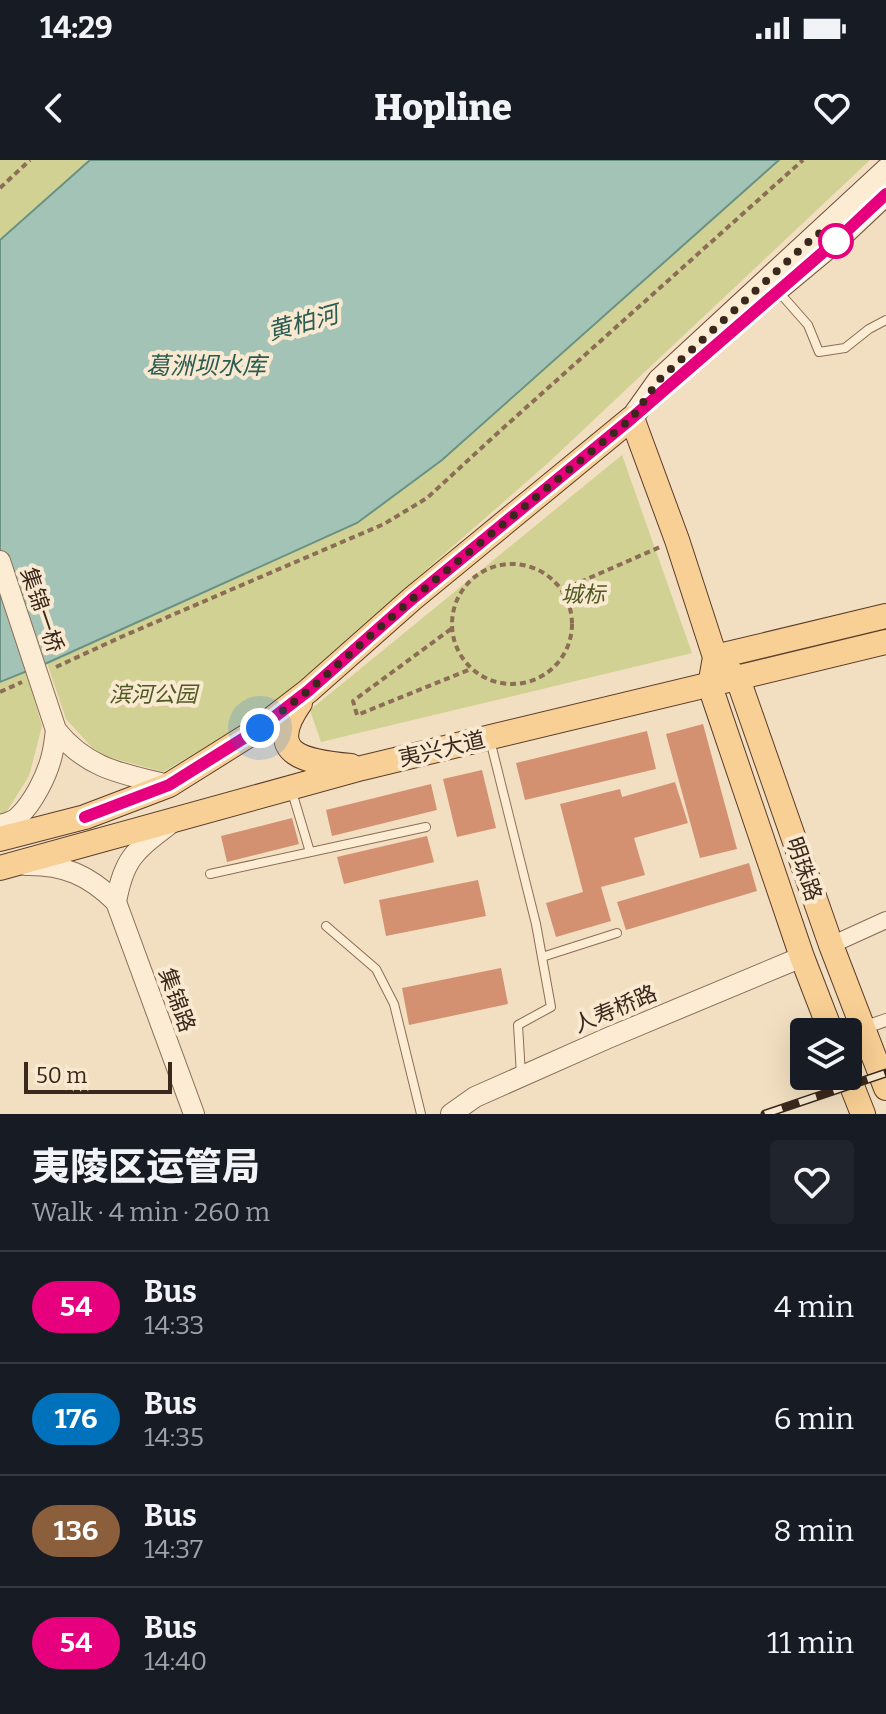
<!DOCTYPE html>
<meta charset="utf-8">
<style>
:root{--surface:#171b24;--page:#20242c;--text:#f1f3f6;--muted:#9ea1a6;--line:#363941}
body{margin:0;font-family:Bitter,"Noto Sans SC",serif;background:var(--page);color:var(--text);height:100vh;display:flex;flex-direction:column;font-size:30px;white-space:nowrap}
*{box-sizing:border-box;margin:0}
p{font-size:26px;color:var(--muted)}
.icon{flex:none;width:44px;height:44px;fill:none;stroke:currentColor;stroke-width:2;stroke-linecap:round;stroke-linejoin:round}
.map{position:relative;height:954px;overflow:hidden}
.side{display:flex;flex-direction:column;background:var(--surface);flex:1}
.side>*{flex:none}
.badge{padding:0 16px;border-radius:26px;font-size:28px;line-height:52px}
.tools{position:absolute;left:790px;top:858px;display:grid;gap:16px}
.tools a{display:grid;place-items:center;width:72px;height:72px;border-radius:8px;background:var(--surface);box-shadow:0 8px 32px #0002;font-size:40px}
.scale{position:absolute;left:24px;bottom:20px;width:148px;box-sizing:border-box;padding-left:8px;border:4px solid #3b281c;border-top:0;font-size:22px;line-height:28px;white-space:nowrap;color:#3b281c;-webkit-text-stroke:6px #f8e9d0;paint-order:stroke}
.you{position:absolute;width:40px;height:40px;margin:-20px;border:6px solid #fff;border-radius:50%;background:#1a73e8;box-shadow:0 0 0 12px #1a73e833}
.map>.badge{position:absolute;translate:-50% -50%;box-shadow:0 0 0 4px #fff}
.round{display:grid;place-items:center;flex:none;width:84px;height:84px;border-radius:8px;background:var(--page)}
.headline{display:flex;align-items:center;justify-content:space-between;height:136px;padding:0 32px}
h1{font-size:38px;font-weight:800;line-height:60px}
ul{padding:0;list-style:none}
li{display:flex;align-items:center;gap:24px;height:112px;padding:0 32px;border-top:2px solid var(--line)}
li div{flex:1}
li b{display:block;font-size:30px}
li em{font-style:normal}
li .badge{min-width:88px;font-weight:700;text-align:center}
.status{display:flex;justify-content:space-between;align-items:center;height:56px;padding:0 40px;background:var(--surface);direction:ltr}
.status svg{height:22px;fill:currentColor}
header{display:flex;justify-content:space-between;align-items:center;height:104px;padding:0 32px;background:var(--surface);font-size:36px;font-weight:800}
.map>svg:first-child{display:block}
</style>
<div class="status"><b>14:29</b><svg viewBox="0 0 49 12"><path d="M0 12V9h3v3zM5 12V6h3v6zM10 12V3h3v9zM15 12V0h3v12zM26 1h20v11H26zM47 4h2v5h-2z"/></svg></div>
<header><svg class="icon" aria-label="back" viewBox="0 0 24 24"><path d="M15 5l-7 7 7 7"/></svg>Hopline<svg class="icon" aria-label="heart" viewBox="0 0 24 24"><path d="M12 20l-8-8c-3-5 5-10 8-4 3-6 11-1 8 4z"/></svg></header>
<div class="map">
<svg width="886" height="954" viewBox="0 0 886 954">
<rect width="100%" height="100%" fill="#f2dec0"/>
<g fill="#d0d193">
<path d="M 0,0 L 90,0 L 0,80 Z"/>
<path d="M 779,0 L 870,0 L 549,302 L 264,552 L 163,612 L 98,594 L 66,559 L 47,503 L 357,363 L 442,300 Z"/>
<path d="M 622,295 L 692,493 L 321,582 L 310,550 Z"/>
<path d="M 26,512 L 42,566 L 29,616 L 0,662 L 0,523 Z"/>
</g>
<path fill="#a3c3b6" stroke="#699284" stroke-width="2" d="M 90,0 L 779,0 L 442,300 L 357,363 L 47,503 L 0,522 L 0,80 Z"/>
<g fill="#d39172">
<path d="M 703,564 L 737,689 L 700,698 L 666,574 Z"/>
<path d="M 647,571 L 656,609 L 525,640 L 516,603 Z"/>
<path d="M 482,610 L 496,668 L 457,677 L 443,619 Z"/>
<path d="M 675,622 L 688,663 L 634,678 L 645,715 L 601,727 L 611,761 L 556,777 L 546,743 L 583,732 L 560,644 L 620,629 L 622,637 Z"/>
<path d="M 431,624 L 437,650 L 332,676 L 326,650 Z"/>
<path d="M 292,658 L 299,684 L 227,702 L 221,676 Z"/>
<path d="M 427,676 L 434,702 L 344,724 L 337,697 Z"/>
<path d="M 749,703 L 757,731 L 626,770 L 617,742 Z"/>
<path d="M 478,720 L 486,756 L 386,776 L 379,740 Z"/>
<path d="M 501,808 L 508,844 L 409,865 L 402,828 Z"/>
</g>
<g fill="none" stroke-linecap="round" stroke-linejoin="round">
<g stroke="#8c6d56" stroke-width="10">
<g id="service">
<path d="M 778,131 L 808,165 L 819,192 L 845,188 L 869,169 L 886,160"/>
<path d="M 490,580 L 536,764 L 551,847 L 518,865 L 521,915"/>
<path d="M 292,632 L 310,692"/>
<path d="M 210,714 L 426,667"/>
<path d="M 326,766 L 376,809 L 394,844 L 421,954"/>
<path d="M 542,797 L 617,773"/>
</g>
</g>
<g stroke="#8c6d56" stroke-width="14">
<path id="pedestrian" d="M 863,868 L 886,860"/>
</g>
<g stroke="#8c6d56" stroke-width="18">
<path id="minor" d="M 831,785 L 886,760"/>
</g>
<g stroke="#8c6d56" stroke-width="22">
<g id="tertiary">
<path d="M 0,401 L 56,570 C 87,609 123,614 169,625"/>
<path d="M 0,665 C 6,663 13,662 18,657 C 33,643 47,616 52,595 C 54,587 55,578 56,570"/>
<path d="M 25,705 C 63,704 89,715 116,742 L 194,954"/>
<path d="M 116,742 C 124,697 136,690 171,663"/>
<path d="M 451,954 L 475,937 L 608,878 L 802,797"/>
</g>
</g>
<g stroke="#6e4e39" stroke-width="24">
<g id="secondary">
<path d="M 777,130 L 836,81 L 886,34"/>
<path d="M 632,258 L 659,220 L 886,10"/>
</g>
</g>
<g stroke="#5a3c2b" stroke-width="26">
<g id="primary">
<path d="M 715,497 L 886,456"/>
<path d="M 727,509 L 738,519 L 831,785 L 886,928"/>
<path d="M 300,543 C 263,596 307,602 351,606"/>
<path d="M 0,679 L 85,657 L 169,625 L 260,568 L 308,531 L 412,439 L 632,258 L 677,380 L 715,497 L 710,526 L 802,797 L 831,872"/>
<path d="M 0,708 L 362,608 L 886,482"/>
<path d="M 848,916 L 863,954"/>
</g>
</g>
<g stroke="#8c6d56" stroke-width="4" stroke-dasharray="6 4" stroke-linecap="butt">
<path d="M 0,28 L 30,0"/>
<circle cx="512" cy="464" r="60"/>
<path d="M 562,430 L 660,387"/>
<path d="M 451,469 L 353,541 L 357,555 L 471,509"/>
<path d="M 56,507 L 121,477 L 384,364 L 427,338 L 501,270 L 803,0"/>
<path d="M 0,532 L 22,522"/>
</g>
<use href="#service" stroke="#fcecd4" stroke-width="8"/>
<use href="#pedestrian" stroke="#fcecd4" stroke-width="12"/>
<use href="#minor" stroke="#fcecd4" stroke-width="16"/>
<use href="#tertiary" stroke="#fcecd4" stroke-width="20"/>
<use href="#secondary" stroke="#fcecd4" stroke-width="22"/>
<use href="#primary" stroke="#f8cf94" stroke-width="24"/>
<g stroke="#3b281c" stroke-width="9">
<path id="rail" d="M 765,954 L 886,913"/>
</g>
<use href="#rail" stroke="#f8e9d0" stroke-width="6" stroke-dasharray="18" stroke-linecap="butt"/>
</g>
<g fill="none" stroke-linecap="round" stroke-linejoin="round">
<g stroke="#fff" stroke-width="18">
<path id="line" d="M 85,657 L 169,625 L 260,568 L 308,531 L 412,439 L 632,258 L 836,81 L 886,34"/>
</g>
<use href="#line" stroke="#e6007e" stroke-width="12"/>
<path stroke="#3b281c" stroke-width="8" stroke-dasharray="0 14.4" d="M 260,568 L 308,531 L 412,439 L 632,258 L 659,220 L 818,73 L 836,81"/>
</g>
<circle fill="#fff" stroke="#e6007e" stroke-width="4" cx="836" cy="81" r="16"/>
<g text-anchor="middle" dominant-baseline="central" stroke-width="8" stroke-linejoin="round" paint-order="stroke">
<g font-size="22" font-style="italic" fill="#505921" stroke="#f8e9d0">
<text x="583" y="434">城标</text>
<text x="153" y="534">滨河公园</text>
</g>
<g font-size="22" fill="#3b281c" stroke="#f8e9d0">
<text transform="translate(42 450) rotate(71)">集锦一桥</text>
<text transform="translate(442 589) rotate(-13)">夷兴大道</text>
<text transform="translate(804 709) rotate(71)">明珠路</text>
<text transform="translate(177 840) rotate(70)">集锦路</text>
<text transform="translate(615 849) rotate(-23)">人寿桥路</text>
</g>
<g font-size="24" font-style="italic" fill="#2a5c53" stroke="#f8e9d0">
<text transform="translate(303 163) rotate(-15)">黄柏河</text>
<text x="206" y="206">葛洲坝水库</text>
</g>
</g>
</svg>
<div class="tools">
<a><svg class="icon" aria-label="layers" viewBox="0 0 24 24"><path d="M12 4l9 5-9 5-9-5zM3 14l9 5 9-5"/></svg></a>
</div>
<div class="scale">50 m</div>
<div class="you" style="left:260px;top:568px"></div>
</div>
<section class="side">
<div class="headline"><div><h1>夷陵区运管局</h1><p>Walk · 4 min · 260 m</p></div><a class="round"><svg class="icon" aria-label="heart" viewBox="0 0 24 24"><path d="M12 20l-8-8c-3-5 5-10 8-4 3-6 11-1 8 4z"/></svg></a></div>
<ul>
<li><span class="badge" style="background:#e6007e;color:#fff">54</span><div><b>Bus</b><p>14:33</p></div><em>4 min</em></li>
<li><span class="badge" style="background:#0072bc;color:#fff">176</span><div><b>Bus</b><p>14:35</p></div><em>6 min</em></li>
<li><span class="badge" style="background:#8b5e3c;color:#fff">136</span><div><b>Bus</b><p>14:37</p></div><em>8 min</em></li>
<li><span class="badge" style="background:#e6007e;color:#fff">54</span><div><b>Bus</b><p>14:40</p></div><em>11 min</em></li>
</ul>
</section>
